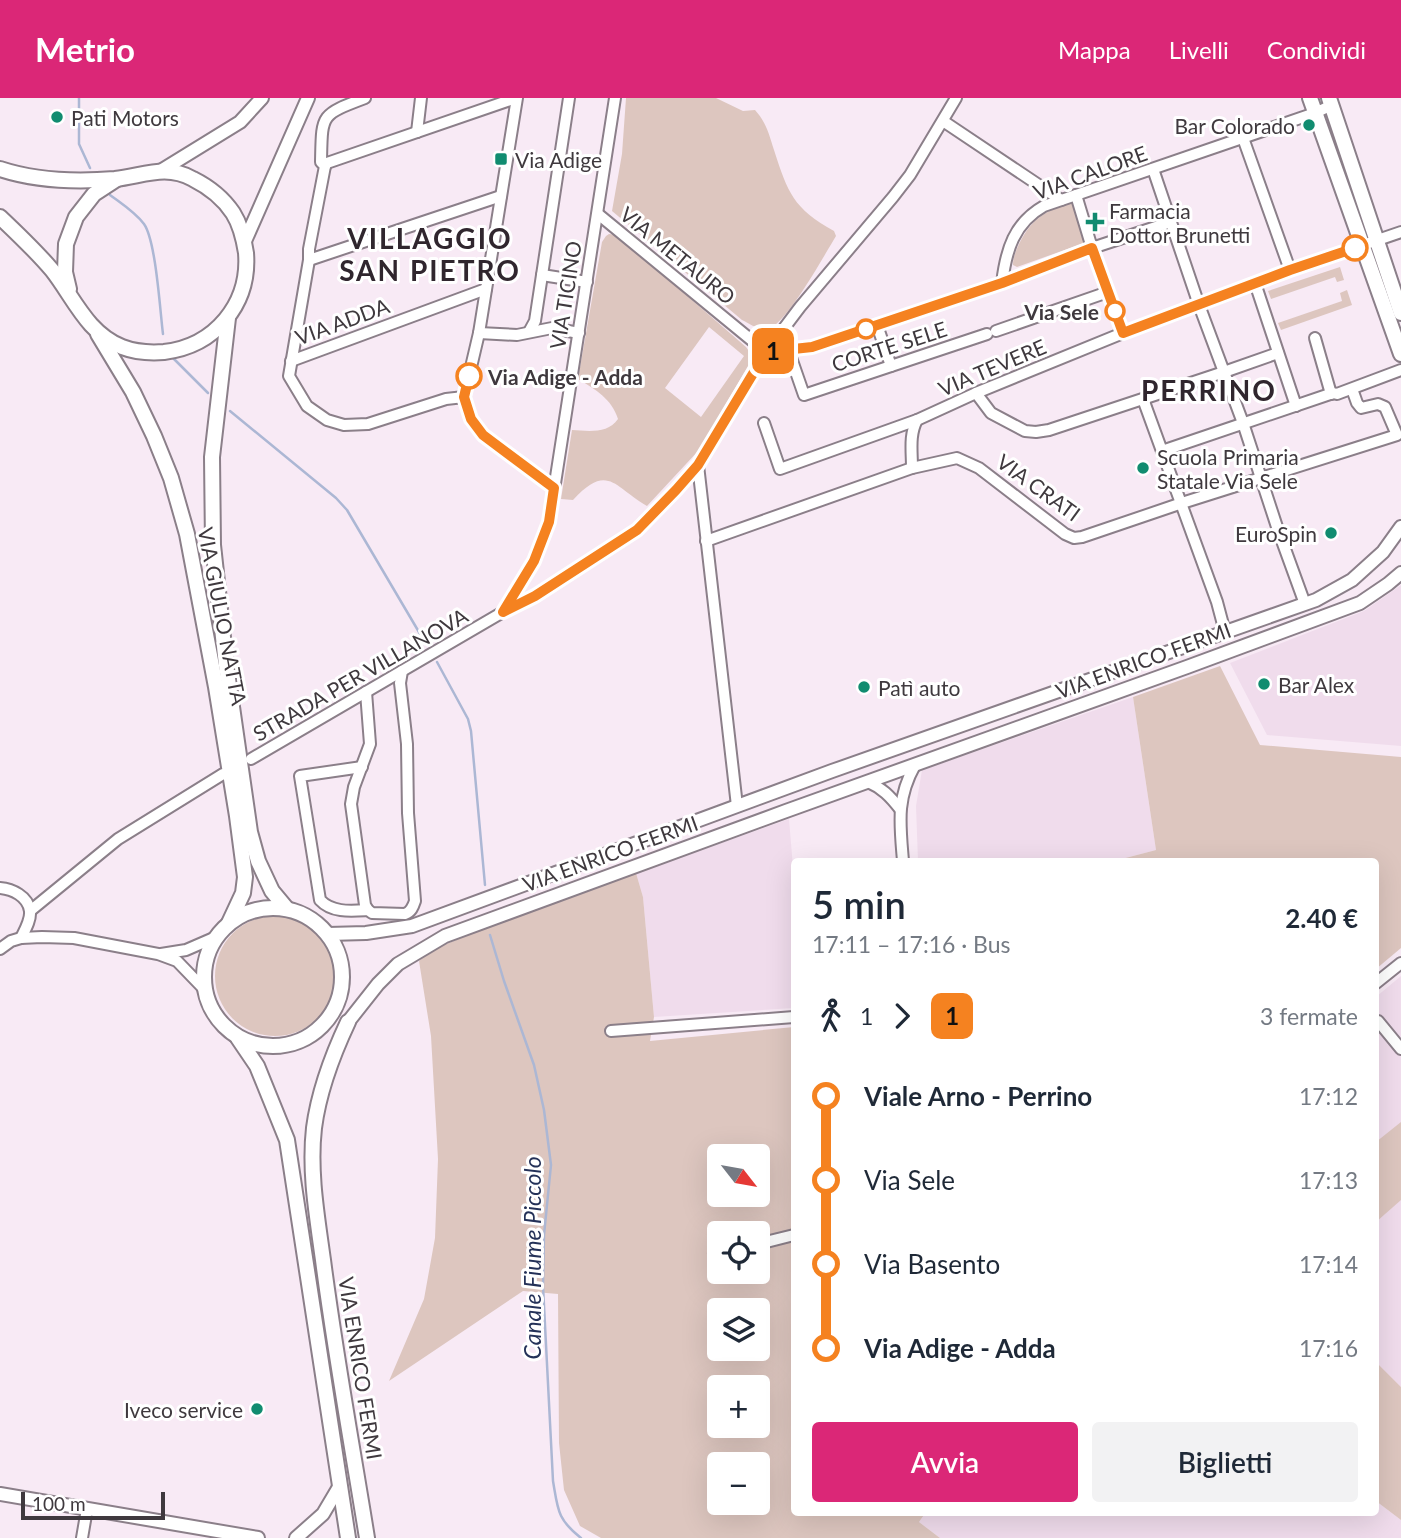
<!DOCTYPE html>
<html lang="it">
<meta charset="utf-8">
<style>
:root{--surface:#fff;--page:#f2f2f3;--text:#1f2937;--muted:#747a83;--accent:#db2777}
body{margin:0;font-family:Lato,sans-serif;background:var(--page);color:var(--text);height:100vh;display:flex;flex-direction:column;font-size:26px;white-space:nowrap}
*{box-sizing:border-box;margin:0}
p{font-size:23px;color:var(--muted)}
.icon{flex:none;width:38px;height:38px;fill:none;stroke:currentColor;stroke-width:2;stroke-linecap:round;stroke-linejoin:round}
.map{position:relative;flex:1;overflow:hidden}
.side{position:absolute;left:791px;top:760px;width:588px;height:658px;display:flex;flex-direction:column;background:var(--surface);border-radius:7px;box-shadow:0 7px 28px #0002}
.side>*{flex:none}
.badge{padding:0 14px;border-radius:10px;font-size:24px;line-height:46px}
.needle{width:46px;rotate:121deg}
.fabs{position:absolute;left:707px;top:1046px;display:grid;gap:14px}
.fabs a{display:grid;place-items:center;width:63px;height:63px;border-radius:7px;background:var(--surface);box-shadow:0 7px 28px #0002;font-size:35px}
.scale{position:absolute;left:21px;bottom:18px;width:144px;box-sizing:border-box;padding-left:7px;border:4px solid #3f393e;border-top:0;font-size:19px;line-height:24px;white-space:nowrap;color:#3f393e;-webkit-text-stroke:5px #fff;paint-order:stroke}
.map>.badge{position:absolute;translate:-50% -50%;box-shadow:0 0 0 4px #fff}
.legs{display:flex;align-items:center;gap:10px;height:77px;padding:0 21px;font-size:23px}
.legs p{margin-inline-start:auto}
.overview{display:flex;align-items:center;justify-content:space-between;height:119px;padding:0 21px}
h1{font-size:38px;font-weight:600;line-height:52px}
.button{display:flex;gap:14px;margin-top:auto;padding:14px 21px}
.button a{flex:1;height:80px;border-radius:7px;background:var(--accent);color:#fff;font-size:28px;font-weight:600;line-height:80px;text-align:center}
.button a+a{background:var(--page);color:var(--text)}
ul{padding:0 21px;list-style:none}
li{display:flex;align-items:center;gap:24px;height:84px;font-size:26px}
li i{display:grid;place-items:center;width:10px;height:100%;margin:0 9px;background:currentColor}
li i::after{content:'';width:18px;height:18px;margin:-9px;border:5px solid;border-radius:50%;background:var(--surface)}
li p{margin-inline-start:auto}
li:first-child i{background:linear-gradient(#0000 50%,currentColor 0)}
li:last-child i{background:linear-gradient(currentColor 50%,#0000 0)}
header{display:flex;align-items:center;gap:42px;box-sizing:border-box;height:98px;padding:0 35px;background:var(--accent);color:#fff}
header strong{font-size:33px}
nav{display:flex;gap:38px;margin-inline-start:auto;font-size:24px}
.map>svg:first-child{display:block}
</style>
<header>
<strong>Metrio</strong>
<nav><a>Mappa</a><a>Livelli</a><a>Condividi</a></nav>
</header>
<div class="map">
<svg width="1401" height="1440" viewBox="0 0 1401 1440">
<rect width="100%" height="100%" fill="#f8eaf5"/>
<g fill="#f0dcec">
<path d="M 1401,487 L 1401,648 L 1267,637 L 1230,565 L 1364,513 Z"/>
<path d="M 1133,599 L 1156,752 L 1114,763 L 918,763 L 916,708 L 922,672 Z"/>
<path d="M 789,721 L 794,781 L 794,910 L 654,919 L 643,799 L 636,775 Z"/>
<path d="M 1401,878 L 1401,1289 L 1376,1264 L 1376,899 Z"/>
<path d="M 1376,1403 L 1401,1422 L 1401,1440 L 940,1440 L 919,1424 L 926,1414 L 1376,1414 Z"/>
</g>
<g fill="#ddc6bf" fill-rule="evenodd">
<path d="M 626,0 L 716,0 L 743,13 L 755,12 C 766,24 769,36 774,52 C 788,95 793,110 834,133 L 836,138 C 825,156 786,227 768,231 C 759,233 750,226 742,222 L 612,113 L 622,56 Z"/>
<path d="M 1074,104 L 1087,144 L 1017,169 L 1013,167 C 1013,159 1016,153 1019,146 C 1033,118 1046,113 1074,104 Z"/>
<path d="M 609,136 L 617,137 L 746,249 C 751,255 751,261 748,268 L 699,352 L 647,408 C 614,389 608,364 573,402 L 561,401 L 572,332 C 588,333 608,336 618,321 C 612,301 595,291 578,281 L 602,144 L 606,138 ZM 709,229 L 744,258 L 701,319 L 665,290 Z"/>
<path d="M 1340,169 L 1344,182 L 1337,184 L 1335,179 L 1271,201 L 1268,193 Z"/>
<path d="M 1347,192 L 1352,207 L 1281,232 L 1278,225 L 1342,203 L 1340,195 Z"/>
<path d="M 1220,568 L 1260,647 L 1401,659 L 1401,850 L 1376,871 L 1376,763 L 1114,763 L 1156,752 L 1133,599 Z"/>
<path d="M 636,775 L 643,799 L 654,919 L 650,943 L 794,929 L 794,1414 L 926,1414 L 919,1424 L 940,1440 L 601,1440 L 580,1428 L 564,1392 L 559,1345 L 558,1196 L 523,1193 L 389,1283 L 424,1201 L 435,1140 L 438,1061 L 431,938 L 419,863 L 432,852 L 468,837 ZM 719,1059 L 758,1059 L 758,1097 L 719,1097 ZM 719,1136 L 758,1136 L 758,1174 L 719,1174 ZM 719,1213 L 758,1213 L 758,1251 L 719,1251 ZM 719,1290 L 758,1290 L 758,1328 L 719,1328 ZM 719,1367 L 758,1367 L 758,1405 L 719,1405 Z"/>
<circle cx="275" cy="878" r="60"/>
<path d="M 1401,1024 L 1401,1102 L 1376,1124 L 1376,1044 Z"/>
<path d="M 1376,1264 L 1401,1289 L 1401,1422 L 1376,1403 Z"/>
</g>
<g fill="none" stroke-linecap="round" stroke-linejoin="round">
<g stroke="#acb7d4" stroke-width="2.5">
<path d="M 79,0 L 79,46 L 90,70"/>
<path d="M 110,97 C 122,106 135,114 144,126 C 156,143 160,213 163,236"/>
<path d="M 172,259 L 208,295"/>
<path d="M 230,313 L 336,400 L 347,412 L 426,546"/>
<path d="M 437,564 L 468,621 L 471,633 L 485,787"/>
<path d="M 490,837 L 504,883 L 534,967 L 544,1012 L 551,1067 L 544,1137 L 543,1188 L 553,1383 C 558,1412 557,1421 581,1440"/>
</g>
<g stroke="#8b7f89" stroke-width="14">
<g id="minor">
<path d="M 365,0 C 320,17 322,16 321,64 L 325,68 L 309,151 L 309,162 L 289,278 L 307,308 L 327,322 L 344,327 L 368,326 L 446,301 L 464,299"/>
<path d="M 517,0 L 479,235 L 464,299 L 471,321 L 483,337 L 554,390"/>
<path d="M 943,23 L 1061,102"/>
<path d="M 417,34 L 421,0"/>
<path d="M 1243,40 L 1290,172"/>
<path d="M 325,68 L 327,65 L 516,0"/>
<path d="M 1153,71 L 1199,207 L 1243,325 L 1277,429 L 1305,506"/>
<path d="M 1076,97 L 1092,150 L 1123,235"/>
<path d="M 598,116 L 766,254"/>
<path d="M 309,162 L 501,98"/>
<path d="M 542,177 L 587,184"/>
<path d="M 1002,185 C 1006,152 1014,125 1044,108 L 1315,15 L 1332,7"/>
<path d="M 1255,185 L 1296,308"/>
<path d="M 877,227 L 891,268"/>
<path d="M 996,233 L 1108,194"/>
<path d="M 529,234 L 535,223 L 569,0"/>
<path d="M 479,235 L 517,237 L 552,230 L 579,235"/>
<path d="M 1315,240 L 1331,296"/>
<path d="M 788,251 L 804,297 L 987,236"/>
<path d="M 766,254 L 812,249 L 1002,185 L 1092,150 L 1171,124"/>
<path d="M 291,263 L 486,191"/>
<path d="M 976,295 L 991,315 L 1025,333 L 1036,334 L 1049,332 L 1224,274 L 1278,255"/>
<path d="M 1143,301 L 1217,504 L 1225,534"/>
<path d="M 764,325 L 780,371 L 917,322"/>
<path d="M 1162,353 L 1333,295 L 1337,296 L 1401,272"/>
<path d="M 698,367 L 737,708"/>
<path d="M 912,370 C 912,353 909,337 917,322 L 976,295 L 1123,235 L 1290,172 L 1401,134"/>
<path d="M 706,443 L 912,370 L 957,360 L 979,370 L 1065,436 L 1074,440 L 1082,439 L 1182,405 L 1397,337 L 1385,309 L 1378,306 L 1361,310 L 1357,305 L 1352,291"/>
<path d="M 504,513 L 534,463 L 549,424 L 615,0"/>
<path d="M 366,594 L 370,646 L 354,689 L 351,706 L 365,807 L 368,812 L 372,815 L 405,816 C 411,814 413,809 415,803 L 408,715 L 407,646 L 400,585 L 402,573"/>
<path d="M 251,661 L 503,514 L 535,498 L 625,440 L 637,432 L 676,392 L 698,367 L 766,254 L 800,209 L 893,99 L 910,77 L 956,0"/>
<path d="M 362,669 L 300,678 L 320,802 C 332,815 351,813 368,812"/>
<path d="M 868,684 C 882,690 890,698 900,711"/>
<path d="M 903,763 C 900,726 896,701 915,667"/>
<path d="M 0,790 C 12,791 28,798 30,813 C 31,822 25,832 21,840"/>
<path d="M 30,813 L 118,741 L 223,676"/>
<path d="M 0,851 L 11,843 L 21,840 L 42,839 L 74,840 L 158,856 L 177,863 L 205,892"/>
<path d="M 161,856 L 186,852 L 216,839"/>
<path d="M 1376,885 L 1401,865"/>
<path d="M 1378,923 L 1401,951"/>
<path d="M 611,933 L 794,919"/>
<path d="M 758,1146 L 794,1137"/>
<path d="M 714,1156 L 719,1155"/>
<path d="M 82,1440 L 87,1411"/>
</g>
</g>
<g stroke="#8b7f89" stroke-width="16">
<g id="tertiary">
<path d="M 162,72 L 240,24 L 262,0"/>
<path d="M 245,143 L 308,0"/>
<path d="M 328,836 L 366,835 L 412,828 L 832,673 L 1316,502 L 1352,482 L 1383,454 L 1401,429"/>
<path d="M 348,924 L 378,886 L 398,866 L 445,838 L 786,713 L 1187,569 L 1360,505 L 1388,486 L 1401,475"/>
<path d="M 0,1396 L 258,1440"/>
<path d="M 296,1440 L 323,1416 L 339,1389"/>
</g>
</g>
<g stroke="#8b7f89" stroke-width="18">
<g id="secondary">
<path d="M 1310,0 L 1401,256"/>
<path d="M 1329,0 L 1401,215"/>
<path d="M 0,71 C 36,83 78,84 115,81 C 143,78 166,66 193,81 C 209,89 223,100 233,115 C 240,126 244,142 246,155 C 250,206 215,248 164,254 C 151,255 135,254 122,249 C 87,235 74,200 52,172 C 36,153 18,136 0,119"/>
<path d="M 69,191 L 65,174 L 66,146 L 76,119 L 94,96 L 117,81"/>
<path d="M 228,220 L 212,359 L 213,447 L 226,567 L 250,734 L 258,763 L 272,793 L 287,811"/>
<path d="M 98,236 L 133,294 L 154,338 L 171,380 L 187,436 L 216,589 L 237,718 L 245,779 L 243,795 L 229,825"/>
<circle cx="273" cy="879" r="69"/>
<path d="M 348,924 C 332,958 319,992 314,1030 C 309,1074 317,1118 323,1162 C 335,1255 352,1347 367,1440"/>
<path d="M 238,940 L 257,968 L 287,1042 L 348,1440"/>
</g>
</g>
<use href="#minor" stroke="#fff" stroke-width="10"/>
<use href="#tertiary" stroke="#fff" stroke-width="12"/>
<use href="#secondary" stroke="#fff" stroke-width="14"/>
</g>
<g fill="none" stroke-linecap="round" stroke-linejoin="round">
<g stroke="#fff" stroke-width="16">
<path id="line-1" d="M 469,278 L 464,299 L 471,321 L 483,337 L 554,390 L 549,424 L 534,463 L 503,514 L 535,498 L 637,432 L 676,392 L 698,367 L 766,254 L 812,249 L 1002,185 L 1092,150 L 1123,235 L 1290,172 L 1355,150"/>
</g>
<use href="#line-1" stroke="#f58220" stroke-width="10"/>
</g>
<g fill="#118c70" stroke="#fff" stroke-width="2.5">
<circle cx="57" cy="19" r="7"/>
<circle cx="1309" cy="27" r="7"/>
<rect x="494" y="54" width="14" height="14" rx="3.5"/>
<path d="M1091.5 113.5h7v7h7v7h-7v7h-7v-7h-7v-7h7z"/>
<circle cx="1143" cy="370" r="7"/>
<circle cx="1331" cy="435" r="7"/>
<circle cx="1264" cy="586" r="7"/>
<circle cx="864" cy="589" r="7"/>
<circle cx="257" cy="1311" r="7"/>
</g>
<g fill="#fff" stroke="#f58220" stroke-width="3.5">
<circle cx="1355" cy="150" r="12"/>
<circle cx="1115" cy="213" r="9"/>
<circle cx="866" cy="231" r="9"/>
<circle cx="469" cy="278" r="12"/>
</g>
<g text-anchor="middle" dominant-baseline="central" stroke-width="6" stroke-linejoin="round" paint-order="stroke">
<g font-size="21" fill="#3f393e" stroke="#fff" text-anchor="start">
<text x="71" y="19">Pati Motors</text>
<text x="1295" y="27" text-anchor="end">Bar Colorado</text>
<text x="515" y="61">Via Adige</text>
<text x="1109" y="112">Farmacia<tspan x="1109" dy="24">Dottor Brunetti</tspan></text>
<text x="1157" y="358">Scuola Primaria<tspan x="1157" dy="24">Statale Via Sele</tspan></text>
<text x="1317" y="435" text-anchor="end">EuroSpin</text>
<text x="1278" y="586">Bar Alex</text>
<text x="878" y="589">Patì auto</text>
<text x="243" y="1311" text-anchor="end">Iveco service</text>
</g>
<g font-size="21" fill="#3f393e" stroke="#fff">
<text transform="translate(1090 74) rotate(-20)">VIA CALORE</text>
<text transform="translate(678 157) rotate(39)">VIA METAURO</text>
<text transform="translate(565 197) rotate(-81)">VIA TICINO</text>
<text transform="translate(342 223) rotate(-20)">VIA ADDA</text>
<text transform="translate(889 248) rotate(-18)">CORTE SELE</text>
<text transform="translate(992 269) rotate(-23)">VIA TEVERE</text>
<text transform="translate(1039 389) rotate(36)">VIA CRATI</text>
<text transform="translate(223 518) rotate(79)">VIA GIULIO NATTA</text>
<text transform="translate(1143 562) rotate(-20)">VIA ENRICO FERMI</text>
<text transform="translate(360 576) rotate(-30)">STRADA PER VILLANOVA</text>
<text transform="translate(610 755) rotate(-20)">VIA ENRICO FERMI</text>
<text transform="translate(361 1270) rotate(81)">VIA ENRICO FERMI</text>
</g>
<g font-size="21" font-weight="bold" fill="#3f393e" stroke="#fff" text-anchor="end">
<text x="1099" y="213">Via Sele</text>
<text x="488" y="278" text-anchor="start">Via Adige - Adda</text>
</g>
<g font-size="23" font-style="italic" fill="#243158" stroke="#fff">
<text transform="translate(532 1160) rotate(-90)">Canale Fiume Piccolo</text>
</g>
<g font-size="28" font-weight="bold" letter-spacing="2" fill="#30262e" stroke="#fff">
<text x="430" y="140">VILLAGGIO<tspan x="430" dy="32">SAN PIETRO</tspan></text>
<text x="1209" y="292">PERRINO</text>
</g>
</g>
</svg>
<div class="fabs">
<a><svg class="needle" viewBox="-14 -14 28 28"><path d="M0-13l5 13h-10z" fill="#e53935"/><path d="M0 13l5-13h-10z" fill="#747a83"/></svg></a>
<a><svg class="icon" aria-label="locate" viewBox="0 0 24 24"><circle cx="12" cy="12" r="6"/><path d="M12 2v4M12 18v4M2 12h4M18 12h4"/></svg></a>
<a><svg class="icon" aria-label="layers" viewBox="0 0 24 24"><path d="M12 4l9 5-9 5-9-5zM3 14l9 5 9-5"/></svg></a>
<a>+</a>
<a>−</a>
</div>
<div class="scale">100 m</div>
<b class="badge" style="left:773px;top:253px;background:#f58220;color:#111">1</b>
<section class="side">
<div class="overview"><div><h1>5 min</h1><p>17:11 – 17:16 · Bus</p></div><b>2.40 €</b></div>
<div class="legs"><svg class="icon" aria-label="walk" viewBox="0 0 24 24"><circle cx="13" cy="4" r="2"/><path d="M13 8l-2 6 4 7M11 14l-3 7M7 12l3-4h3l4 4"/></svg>1<svg class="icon" aria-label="forward" viewBox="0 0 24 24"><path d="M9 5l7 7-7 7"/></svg><b class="badge" style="background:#f58220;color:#111">1</b><p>3 fermate</p></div>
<ul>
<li><i style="color:#f58220"></i><b>Viale Arno - Perrino</b><p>17:12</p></li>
<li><i style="color:#f58220"></i><span>Via Sele</span><p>17:13</p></li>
<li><i style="color:#f58220"></i><span>Via Basento</span><p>17:14</p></li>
<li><i style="color:#f58220"></i><b>Via Adige - Adda</b><p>17:16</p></li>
</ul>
<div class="button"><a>Avvia</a><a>Biglietti</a></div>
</section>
</div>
